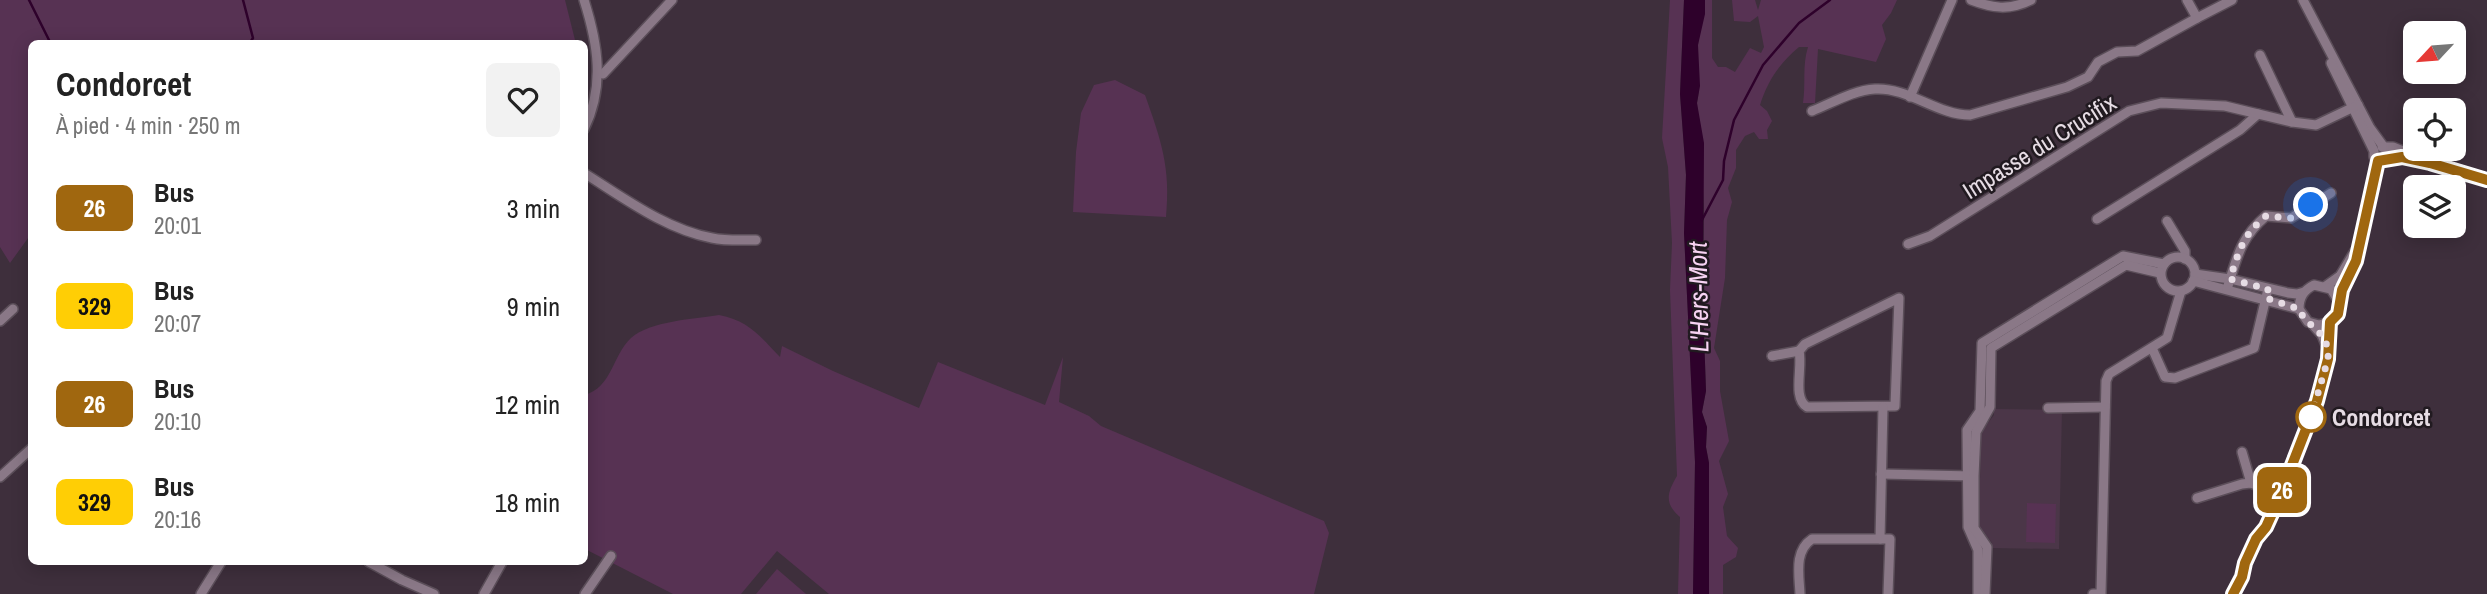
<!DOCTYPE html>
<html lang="fr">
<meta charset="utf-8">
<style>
:root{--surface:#fff;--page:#f2f2f2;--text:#222;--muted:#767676}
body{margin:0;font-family:"Archivo Narrow",sans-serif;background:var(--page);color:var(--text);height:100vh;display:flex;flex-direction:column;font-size:26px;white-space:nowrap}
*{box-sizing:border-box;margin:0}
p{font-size:23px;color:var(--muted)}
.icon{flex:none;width:38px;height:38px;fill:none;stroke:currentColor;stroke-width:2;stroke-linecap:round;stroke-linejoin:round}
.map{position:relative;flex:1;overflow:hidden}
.side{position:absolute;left:28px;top:40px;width:560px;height:525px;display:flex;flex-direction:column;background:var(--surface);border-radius:10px;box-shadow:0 4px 18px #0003}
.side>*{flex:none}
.badge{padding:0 14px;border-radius:10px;font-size:24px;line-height:46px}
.needle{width:46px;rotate:244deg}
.fabs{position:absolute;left:2403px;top:21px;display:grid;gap:14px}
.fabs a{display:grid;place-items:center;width:63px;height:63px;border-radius:10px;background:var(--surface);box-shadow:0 4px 18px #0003;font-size:35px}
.you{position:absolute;width:35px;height:35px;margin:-18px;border:5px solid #fff;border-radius:50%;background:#1a73e8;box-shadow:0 0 0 10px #1a73e833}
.map>.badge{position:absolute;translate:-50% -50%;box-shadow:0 0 0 4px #fff}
.round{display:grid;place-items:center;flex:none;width:74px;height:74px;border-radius:10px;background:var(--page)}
.head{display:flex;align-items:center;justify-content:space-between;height:119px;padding:0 28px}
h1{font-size:33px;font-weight:700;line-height:52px}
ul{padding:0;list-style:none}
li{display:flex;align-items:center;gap:21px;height:98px;padding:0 28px}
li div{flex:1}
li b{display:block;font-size:26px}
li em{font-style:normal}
li .badge{min-width:77px;font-weight:700;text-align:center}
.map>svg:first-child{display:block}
</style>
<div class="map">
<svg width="2487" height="594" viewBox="0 0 2487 594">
<rect width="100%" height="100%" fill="#3e2f3c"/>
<path fill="#4b3648" d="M 1994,409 L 2062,410 L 2059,549 L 1992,548 L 1992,543 L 1979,526 L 1981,432 L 1994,415 Z"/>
<g fill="#573253">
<path d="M 0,0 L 565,0 L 576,44 L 32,44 L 31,234 L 10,263 L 0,247 Z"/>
<path d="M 1670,0 L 1684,0 L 1680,94 L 1686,175 L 1684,233 L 1695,462 L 1693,594 L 1678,594 L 1680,517 C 1664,503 1667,493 1677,476 L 1670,290 L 1672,243 L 1668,167 L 1662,138 Z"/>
<path d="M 1705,0 L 1712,0 L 1712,58 L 1718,67 L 1726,67 L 1735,72 L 1750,48 L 1761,53 L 1764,47 L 1758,16 L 1750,22 L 1734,21 L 1732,0 L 1755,0 L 1758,10 L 1761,0 L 1897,0 L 1891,13 L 1882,25 L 1886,39 L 1876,62 L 1818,49 L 1815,103 L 1803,103 C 1806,84 1802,66 1808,47 L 1799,47 C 1779,64 1768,80 1760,105 L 1767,111 L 1772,121 L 1767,130 L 1768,139 L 1759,139 L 1754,132 L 1745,136 L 1736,150 L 1736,168 L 1728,188 L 1732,202 L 1727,220 L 1725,278 L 1714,348 L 1720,361 L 1720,391 L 1729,441 L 1719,461 L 1728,494 L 1723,507 L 1727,536 L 1738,548 L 1736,557 L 1723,565 L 1723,594 L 1709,594 L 1709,463 L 1706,447 L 1707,427 L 1702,412 L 1706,391 L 1703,307 L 1704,206 L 1697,103 C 1702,80 1696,66 1698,45 C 1699,30 1705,16 1705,0 Z"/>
<path d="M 1115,80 L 1145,95 C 1161,140 1171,168 1166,217 L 1073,212 L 1076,152 L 1081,113 L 1094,85 Z"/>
<path d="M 719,315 C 749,321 760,336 780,357 L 782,346 L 833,371 L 919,408 L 938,362 L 1045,405 L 1063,357 L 1059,402 L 1089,416 L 1101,426 L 1324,521 L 1329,533 L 1314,594 L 829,594 L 777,551 L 741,594 L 673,594 L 585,549 L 584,395 C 612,388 612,356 631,338 C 650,321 694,319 719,315 Z"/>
<path d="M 2027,503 L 2056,504 L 2055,543 L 2026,542 Z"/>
<path d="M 777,569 L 806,594 L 756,594 Z"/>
</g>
<path fill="#2e012b" d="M 1684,0 L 1705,0 L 1705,14 L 1698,45 L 1700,86 L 1697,103 L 1704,143 L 1703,307 L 1706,391 L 1702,412 L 1707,427 L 1706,447 L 1709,463 L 1709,594 L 1693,594 L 1695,462 L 1684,233 L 1686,175 L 1680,94 Z"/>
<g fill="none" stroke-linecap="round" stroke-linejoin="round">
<g stroke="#2e012b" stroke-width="2.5">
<path d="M 29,0 L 51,44"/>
<path d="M 243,0 L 253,38 L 249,44"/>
<path d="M 1702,220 L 1723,180 L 1724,161 L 1734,120 L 1763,65 L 1799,23 L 1830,0"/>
</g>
<g stroke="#5b4e59" stroke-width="12">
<g id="minor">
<path d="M 584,0 C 598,44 605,86 584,129"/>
<path d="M 1971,0 C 1992,8 2009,11 2031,0"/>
<path d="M 2303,0 L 2370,128 L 2386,150 L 2386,159"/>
<path d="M 2197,18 L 2232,0"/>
<path d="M 2260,55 L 2292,122"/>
<path d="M 2331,63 L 2374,151 L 2374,157 L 2378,161"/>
<path d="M 603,74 L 672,0"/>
<path d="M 1910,97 L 1952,0"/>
<path d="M 1812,111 C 1832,103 1854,90 1875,89 C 1908,87 1937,115 1970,115 L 2067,87 L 2088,77 L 2098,62 L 2117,52 L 2137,51 L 2197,18 L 2187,0"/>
<path d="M 2382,147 L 2393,147 L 2418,157"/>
<path d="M 2383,160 C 2410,149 2459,173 2487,180"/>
<path d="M 584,173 C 624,198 665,229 712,238 C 726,241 741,240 756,240"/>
<path d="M 2097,219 L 2240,130 L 2258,114"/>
<path d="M 2167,221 L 2185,251 L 2185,259"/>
<path d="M 1908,244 L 1930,236 L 2129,111 L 2161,103 L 2225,106 L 2292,122 L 2316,125 L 2358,105"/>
<circle cx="2178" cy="274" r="17"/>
<path d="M 2195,274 L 2230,279 L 2288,293 L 2297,294 L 2304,292"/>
<path d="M 2193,281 L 2299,309"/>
<path d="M 2326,286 L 2340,276 L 2355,251"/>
<path d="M 2227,289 C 2237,258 2240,238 2266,216 L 2291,218 L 2331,193"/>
<path d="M 1899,298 L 1895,406 L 1807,407 C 1792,398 1803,367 1799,351 L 1805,344 Z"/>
<path d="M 2340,303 L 2331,289 L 2314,285 C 2304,290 2299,297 2299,309 L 2308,322 L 2319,325 L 2330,322 L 2338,314 L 2342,290 L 2356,261 L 2378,161"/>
<path d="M 0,321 L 13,309"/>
<path d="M 2313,325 L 2322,335 L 2328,350"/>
<path d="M 2152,348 L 2165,377 L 2175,378 L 2254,348 L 2268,289"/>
<path d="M 1772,356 L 1799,351"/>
<path d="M 2048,408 L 2105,407"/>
<path d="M 2242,452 L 2251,483"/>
<path d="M 1881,474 L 1973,476"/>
<path d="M 0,477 L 32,448"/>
<path d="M 2197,498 L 2242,484 L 2251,483 L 2280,496"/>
<path d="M 1880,539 L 1883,407"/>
<path d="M 369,562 L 402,580 L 434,594"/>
<path d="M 201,594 L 221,562"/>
<path d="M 484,594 L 502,562"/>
<path d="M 585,594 L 611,556"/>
<path d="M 1800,594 C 1799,574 1794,551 1812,539 L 1890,539 L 1888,594"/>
<path d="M 1978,594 L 1978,550 L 1968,527 L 1967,430 L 1980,411 L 1982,343 L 2123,256 L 2164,264"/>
<path d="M 1985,594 L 1987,547 L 1974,528 L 1974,476 L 1976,432 L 1990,407 L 1991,348 L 2126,265 L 2160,273"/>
<path d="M 2093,594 L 2101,594 L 2106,381 L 2109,374 L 2167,338 L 2181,291"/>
<path d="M 2233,594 C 2242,578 2246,561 2254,545 C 2257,538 2262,533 2266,527 C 2276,508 2283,487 2291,467 C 2306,431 2338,360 2330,322"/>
</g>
</g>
<use href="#minor" stroke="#8a7887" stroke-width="9"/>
</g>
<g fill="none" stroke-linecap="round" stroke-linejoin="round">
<g stroke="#fff" stroke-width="16">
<path id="line" d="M 2233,594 L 2242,577 L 2245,563 L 2256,539 L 2266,527 L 2280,496 L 2317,401 L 2328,359 L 2330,322 L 2338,314 L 2342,290 L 2356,261 L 2378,161 L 2402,157 L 2430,163 L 2487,180"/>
</g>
<use href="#line" stroke="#a0670f" stroke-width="10"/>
<path stroke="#e6dce4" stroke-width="7" stroke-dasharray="0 12.6" d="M 2311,417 L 2328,359 C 2330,330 2307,329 2299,309 L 2266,298 L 2268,289 L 2230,279 C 2239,251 2242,236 2266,216 L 2291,218 L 2311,205"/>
</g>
<circle fill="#fff" stroke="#a0670f" stroke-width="3.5" cx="2311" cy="417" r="14"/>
<g text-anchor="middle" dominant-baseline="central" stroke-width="5" stroke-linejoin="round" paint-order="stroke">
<g font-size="24" fill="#e6dce4" stroke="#211a20">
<text transform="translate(2039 146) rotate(-32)">Impasse du Crucifix</text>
</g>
<g font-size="24" font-weight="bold" fill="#e6dce4" stroke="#211a20" text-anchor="start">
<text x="2332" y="417">Condorcet</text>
</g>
<g font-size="26" font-style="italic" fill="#f7d3f2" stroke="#211a20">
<text transform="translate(1698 297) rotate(-91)">L'Hers-Mort</text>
</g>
</g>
</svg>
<div class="fabs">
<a><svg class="needle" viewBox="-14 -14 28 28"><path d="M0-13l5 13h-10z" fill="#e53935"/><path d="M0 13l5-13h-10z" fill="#767676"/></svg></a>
<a><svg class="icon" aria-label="locate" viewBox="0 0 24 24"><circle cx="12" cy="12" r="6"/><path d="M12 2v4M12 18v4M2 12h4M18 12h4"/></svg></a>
<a><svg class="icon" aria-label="layers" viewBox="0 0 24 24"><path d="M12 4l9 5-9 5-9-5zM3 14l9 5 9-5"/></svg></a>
</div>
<div class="you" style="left:2311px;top:205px"></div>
<b class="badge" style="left:2282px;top:490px;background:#a0670f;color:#fff">26</b>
<section class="side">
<div class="head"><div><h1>Condorcet</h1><p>À pied · 4 min · 250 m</p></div><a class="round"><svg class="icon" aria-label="heart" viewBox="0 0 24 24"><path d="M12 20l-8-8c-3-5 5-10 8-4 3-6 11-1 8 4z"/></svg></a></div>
<ul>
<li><span class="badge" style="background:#a0670f;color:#fff">26</span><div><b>Bus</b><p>20:01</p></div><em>3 min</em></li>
<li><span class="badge" style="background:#ffce05;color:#111">329</span><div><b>Bus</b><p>20:07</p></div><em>9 min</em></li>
<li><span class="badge" style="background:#a0670f;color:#fff">26</span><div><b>Bus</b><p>20:10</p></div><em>12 min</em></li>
<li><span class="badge" style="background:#ffce05;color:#111">329</span><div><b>Bus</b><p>20:16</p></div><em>18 min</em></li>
</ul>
</section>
</div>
